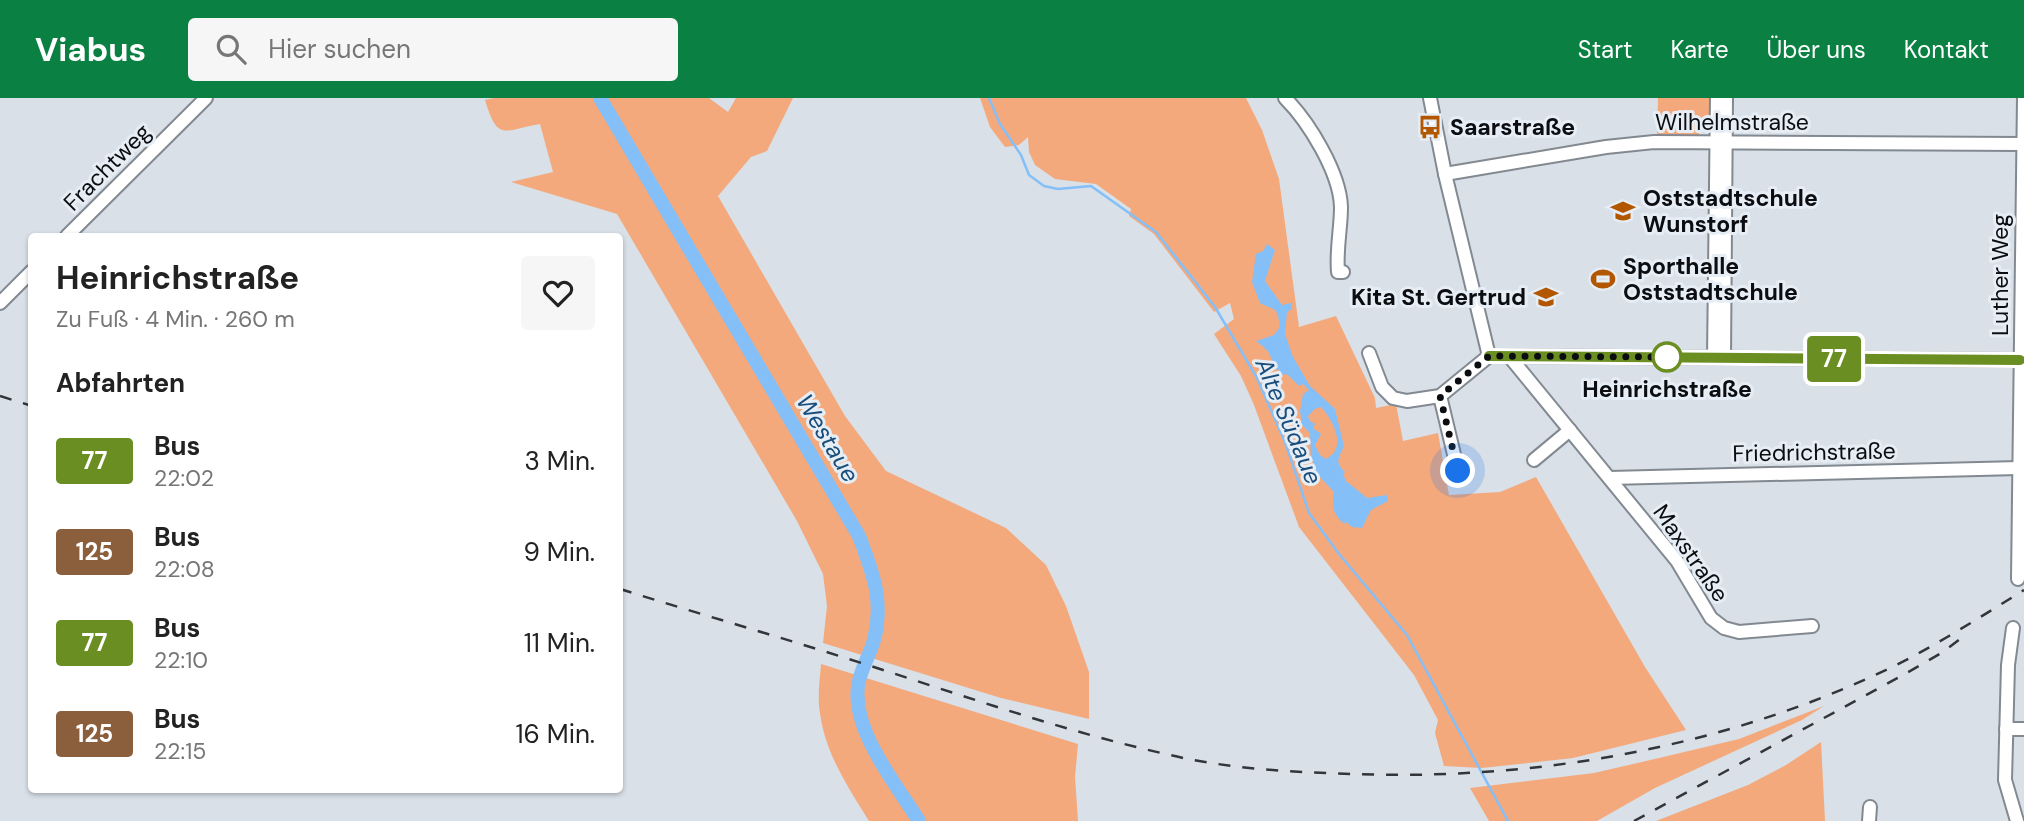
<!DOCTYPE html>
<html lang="de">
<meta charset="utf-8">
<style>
:root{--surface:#fff;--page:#f6f6f6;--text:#222;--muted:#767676;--accent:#0b8043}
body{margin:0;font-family:"DM Sans",sans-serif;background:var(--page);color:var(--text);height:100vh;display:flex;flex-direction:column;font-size:26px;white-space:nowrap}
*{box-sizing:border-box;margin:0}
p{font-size:23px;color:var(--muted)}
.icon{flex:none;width:38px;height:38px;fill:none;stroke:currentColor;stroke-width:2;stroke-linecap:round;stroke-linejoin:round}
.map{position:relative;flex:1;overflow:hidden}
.drawer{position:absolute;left:28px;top:135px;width:595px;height:560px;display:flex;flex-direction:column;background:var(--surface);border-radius:7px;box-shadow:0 2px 5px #0004}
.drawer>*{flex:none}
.badge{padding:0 14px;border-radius:5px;font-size:24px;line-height:46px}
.you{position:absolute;width:35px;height:35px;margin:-18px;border:5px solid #fff;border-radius:50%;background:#1a73e8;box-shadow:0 0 0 10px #1a73e833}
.map>.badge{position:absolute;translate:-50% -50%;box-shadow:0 0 0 4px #fff}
h2{padding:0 28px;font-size:26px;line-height:63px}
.round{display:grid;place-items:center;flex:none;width:74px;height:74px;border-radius:7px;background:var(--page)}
.head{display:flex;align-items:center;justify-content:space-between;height:119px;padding:0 28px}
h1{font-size:33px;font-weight:700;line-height:52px}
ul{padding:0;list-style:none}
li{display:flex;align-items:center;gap:21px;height:91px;padding:0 28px}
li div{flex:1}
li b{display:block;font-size:26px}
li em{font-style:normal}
li .badge{min-width:77px;font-weight:700;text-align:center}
header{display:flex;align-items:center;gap:42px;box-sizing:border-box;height:98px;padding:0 35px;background:var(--accent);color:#fff}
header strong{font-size:33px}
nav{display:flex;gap:38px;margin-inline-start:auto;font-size:24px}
.search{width:490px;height:63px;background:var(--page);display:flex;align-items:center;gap:18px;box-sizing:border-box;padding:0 24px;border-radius:7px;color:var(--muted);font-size:26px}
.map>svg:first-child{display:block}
</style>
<header>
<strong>Viabus</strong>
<div class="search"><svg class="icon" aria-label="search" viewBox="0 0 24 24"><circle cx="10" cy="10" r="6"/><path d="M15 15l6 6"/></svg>Hier suchen</div>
<nav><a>Start</a><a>Karte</a><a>Über uns</a><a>Kontakt</a></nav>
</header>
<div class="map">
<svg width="2024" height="723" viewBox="0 0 2024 723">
<rect width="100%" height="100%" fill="#d9e0e8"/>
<g fill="#f3a97c">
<path d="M 494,0 L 709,0 L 728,14 L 736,0 L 793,0 L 767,53 L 751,59 L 718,98 L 845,318 L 886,373 L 1006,430 L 1046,467 L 1066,508 L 1089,574 L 1089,621 L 1001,600 L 823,545 L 827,508 L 823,476 L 797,423 L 617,116 L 511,84 L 553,74 L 540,26 C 504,32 498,45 485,2 Z"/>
<path d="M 980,0 L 1246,0 L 1262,32 L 1279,81 L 1299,229 L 1336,218 L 1375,300 L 1376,310 L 1396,306 L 1403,343 L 1438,335 L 1449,397 L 1500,394 L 1536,379 L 1645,569 L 1686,632 L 1573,660 L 1482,670 L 1444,668 L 1435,635 L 1438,622 L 1414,577 L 1299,429 L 1254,307 L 1241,278 L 1214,236 L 1234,221 L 1230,205 L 1214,214 L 1154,136 L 1129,118 L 1131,111 L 1096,86 L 1055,81 L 1035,67 L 1029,54 L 1028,39 L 1019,47 L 1005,49 L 990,29 Z"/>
<path d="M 1658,0 L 1710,0 L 1710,24 L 1699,24 L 1699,38 L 1657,37 Z"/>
<path d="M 821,566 L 1078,646 L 1075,679 L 1078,723 L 869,723 C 848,689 825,655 820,615 C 817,599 820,581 821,566 Z"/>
<path d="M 1824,608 L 1802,622 L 1655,690 L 1597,723 L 1489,723 L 1470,690 L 1594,675 L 1659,660 L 1739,641 Z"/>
<path d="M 1821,644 L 1825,723 L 1656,723 L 1748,687 L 1786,667 Z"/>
</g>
<path fill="#85bff8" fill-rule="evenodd" d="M 1267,146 L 1275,152 L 1265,183 L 1282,207 L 1291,205 L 1292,211 L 1287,214 L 1285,236 L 1293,259 L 1310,288 L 1335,311 L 1344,348 C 1339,360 1334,364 1345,374 L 1343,376 L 1346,383 L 1367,400 L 1387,397 L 1388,403 L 1371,412 L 1362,430 L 1352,429 L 1346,424 L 1344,426 C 1332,415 1332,409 1334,394 L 1318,377 L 1311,360 L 1310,335 L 1302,327 L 1300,313 L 1303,296 L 1309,292 L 1303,286 L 1299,288 L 1287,276 L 1282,277 L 1279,272 L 1274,271 C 1271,255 1268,252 1256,243 L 1274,237 L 1280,229 C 1277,207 1275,213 1260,205 L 1252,184 L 1256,156 L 1263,153 ZM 1321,309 C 1333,322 1348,350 1326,361 L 1320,357 L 1315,347 L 1321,336 L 1313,330 L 1315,326 L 1310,323 L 1308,318 L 1315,311 Z"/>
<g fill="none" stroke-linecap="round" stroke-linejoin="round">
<path stroke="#85bff8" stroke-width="2.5" d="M 989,0 L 1000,26 L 1021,57 L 1029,77 L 1044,88 L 1058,91 L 1091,88 L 1156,134 L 1215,209 L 1257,280 L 1285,344 L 1309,415 L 1339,456 L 1407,537 L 1508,723"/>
<path stroke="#85bff8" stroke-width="14" d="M 600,0 L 859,438 C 873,475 884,503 874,542 C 870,557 860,572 858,588 C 852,633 896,686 919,723"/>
<g stroke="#828990" stroke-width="16">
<g id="minor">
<path d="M 1285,0 C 1309,24 1340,75 1341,109 C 1341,131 1336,151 1338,174 L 1343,174"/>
<path d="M 1430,0 L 1445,76 L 1489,258"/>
<path d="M 1445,76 L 1606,49 L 1654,44 L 2023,46"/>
<path d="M 67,138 L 206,0"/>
<path d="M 0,205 L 32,173"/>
<path d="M 1369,255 L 1382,289 L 1393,300 L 1407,303 L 1440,298 L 1489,258"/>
<path d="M 1489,258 L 2020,262"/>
<path d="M 1509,258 L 1677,463 L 1711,520 L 1724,530 L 1739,534 L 1812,528"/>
<path d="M 1714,260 L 1717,0"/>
<path d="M 1724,260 L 1726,0"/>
<path d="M 1440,298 L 1458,373"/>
<path d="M 1534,362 L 1570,332"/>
<path d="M 1610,380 L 2019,370"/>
<path d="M 2018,481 L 2024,0"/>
<path d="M 2013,530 L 2008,567 L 2005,682 L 2017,723"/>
<path d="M 2006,631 L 2024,631"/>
<path d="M 1869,723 L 1870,709"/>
</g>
</g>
<use href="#minor" stroke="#fff" stroke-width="12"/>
<g stroke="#323539" stroke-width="2.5" stroke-dasharray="12 12" stroke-linecap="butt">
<path d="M 0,298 L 32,308"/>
<path d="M 620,491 C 706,518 794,543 880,571 C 976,602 1071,635 1170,657 C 1229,671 1292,674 1353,676 C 1543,683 1740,647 1910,560 C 1949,539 1987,515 2024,492"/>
<path d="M 1634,723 L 1905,576 L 1943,554 L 1964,538"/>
</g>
</g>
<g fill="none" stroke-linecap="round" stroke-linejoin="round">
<g stroke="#fff" stroke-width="16">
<path id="line" d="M 1489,258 L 2020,262"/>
</g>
<use href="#line" stroke="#6b8e23" stroke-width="10"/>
<path stroke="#0b0d10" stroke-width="7" stroke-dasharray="0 12.6" d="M 1458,373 L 1440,298 L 1489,258 L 1667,259"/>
</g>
<defs>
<g id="bus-bare" transform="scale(1.89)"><path d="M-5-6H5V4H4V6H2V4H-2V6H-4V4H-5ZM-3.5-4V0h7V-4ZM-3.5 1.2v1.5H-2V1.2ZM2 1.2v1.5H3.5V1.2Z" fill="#b35600" stroke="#e6edf5" stroke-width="2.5" paint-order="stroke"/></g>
<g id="school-bare" transform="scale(1.89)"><path d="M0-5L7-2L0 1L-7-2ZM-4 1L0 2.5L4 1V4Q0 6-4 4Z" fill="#b35600" stroke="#e6edf5" stroke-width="2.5" paint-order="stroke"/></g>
<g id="stadium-bare" transform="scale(1.89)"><path d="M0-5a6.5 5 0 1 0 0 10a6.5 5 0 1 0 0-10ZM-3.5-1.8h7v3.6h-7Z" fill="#b35600" stroke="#e6edf5" stroke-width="2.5" paint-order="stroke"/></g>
</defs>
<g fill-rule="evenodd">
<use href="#bus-bare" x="1430" y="29"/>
<use href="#school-bare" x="1623" y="113"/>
<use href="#stadium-bare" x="1603" y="181"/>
<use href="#school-bare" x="1546" y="199"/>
</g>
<circle fill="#fff" stroke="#6b8e23" stroke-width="3.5" cx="1667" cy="259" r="14"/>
<g text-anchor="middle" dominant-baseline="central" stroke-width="6" stroke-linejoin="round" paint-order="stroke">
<g font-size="23" fill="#0b0d10" stroke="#e6edf5">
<text x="1732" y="24">Wilhelmstraße</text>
<text transform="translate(107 69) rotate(-45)">Frachtweg</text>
<text transform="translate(2000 177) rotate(-90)">Luther Weg</text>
<text transform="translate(1814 354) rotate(-1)">Friedrichstraße</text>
<text transform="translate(1691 455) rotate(55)">Maxstraße</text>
</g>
<g font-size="23" font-weight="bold" fill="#0b0d10" stroke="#e6edf5" text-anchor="start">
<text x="1450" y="29">Saarstraße</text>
<text x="1643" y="100">Oststadtschule<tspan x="1643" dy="26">Wunstorf</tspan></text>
<text x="1623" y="168">Sporthalle<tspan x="1623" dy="26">Oststadtschule</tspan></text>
<text x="1526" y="199" text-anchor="end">Kita St. Gertrud</text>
</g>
<g font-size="23" font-weight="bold" fill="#0b0d10" stroke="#e6edf5">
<text x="1667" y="291">Heinrichstraße</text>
</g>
<g font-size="24" font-style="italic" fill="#194e7c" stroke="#e6edf5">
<text transform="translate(1289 323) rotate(67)">Alte Südaue</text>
<text transform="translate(828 340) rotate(59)">Westaue</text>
</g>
</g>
</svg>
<div class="you" style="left:1458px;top:373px"></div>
<b class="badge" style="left:1834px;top:261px;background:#6b8e23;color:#fff">77</b>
<section class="drawer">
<div class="head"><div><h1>Heinrichstraße</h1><p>Zu Fuß · 4 Min. · 260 m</p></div><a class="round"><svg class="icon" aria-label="heart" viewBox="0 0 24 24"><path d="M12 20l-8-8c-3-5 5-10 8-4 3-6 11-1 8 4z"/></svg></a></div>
<h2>Abfahrten</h2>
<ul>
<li><span class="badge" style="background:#6b8e23;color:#fff">77</span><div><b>Bus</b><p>22:02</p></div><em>3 Min.</em></li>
<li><span class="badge" style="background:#8b5e3c;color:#fff">125</span><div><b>Bus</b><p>22:08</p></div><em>9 Min.</em></li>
<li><span class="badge" style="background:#6b8e23;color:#fff">77</span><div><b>Bus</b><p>22:10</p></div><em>11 Min.</em></li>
<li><span class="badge" style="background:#8b5e3c;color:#fff">125</span><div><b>Bus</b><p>22:15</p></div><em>16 Min.</em></li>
</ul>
</section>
</div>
